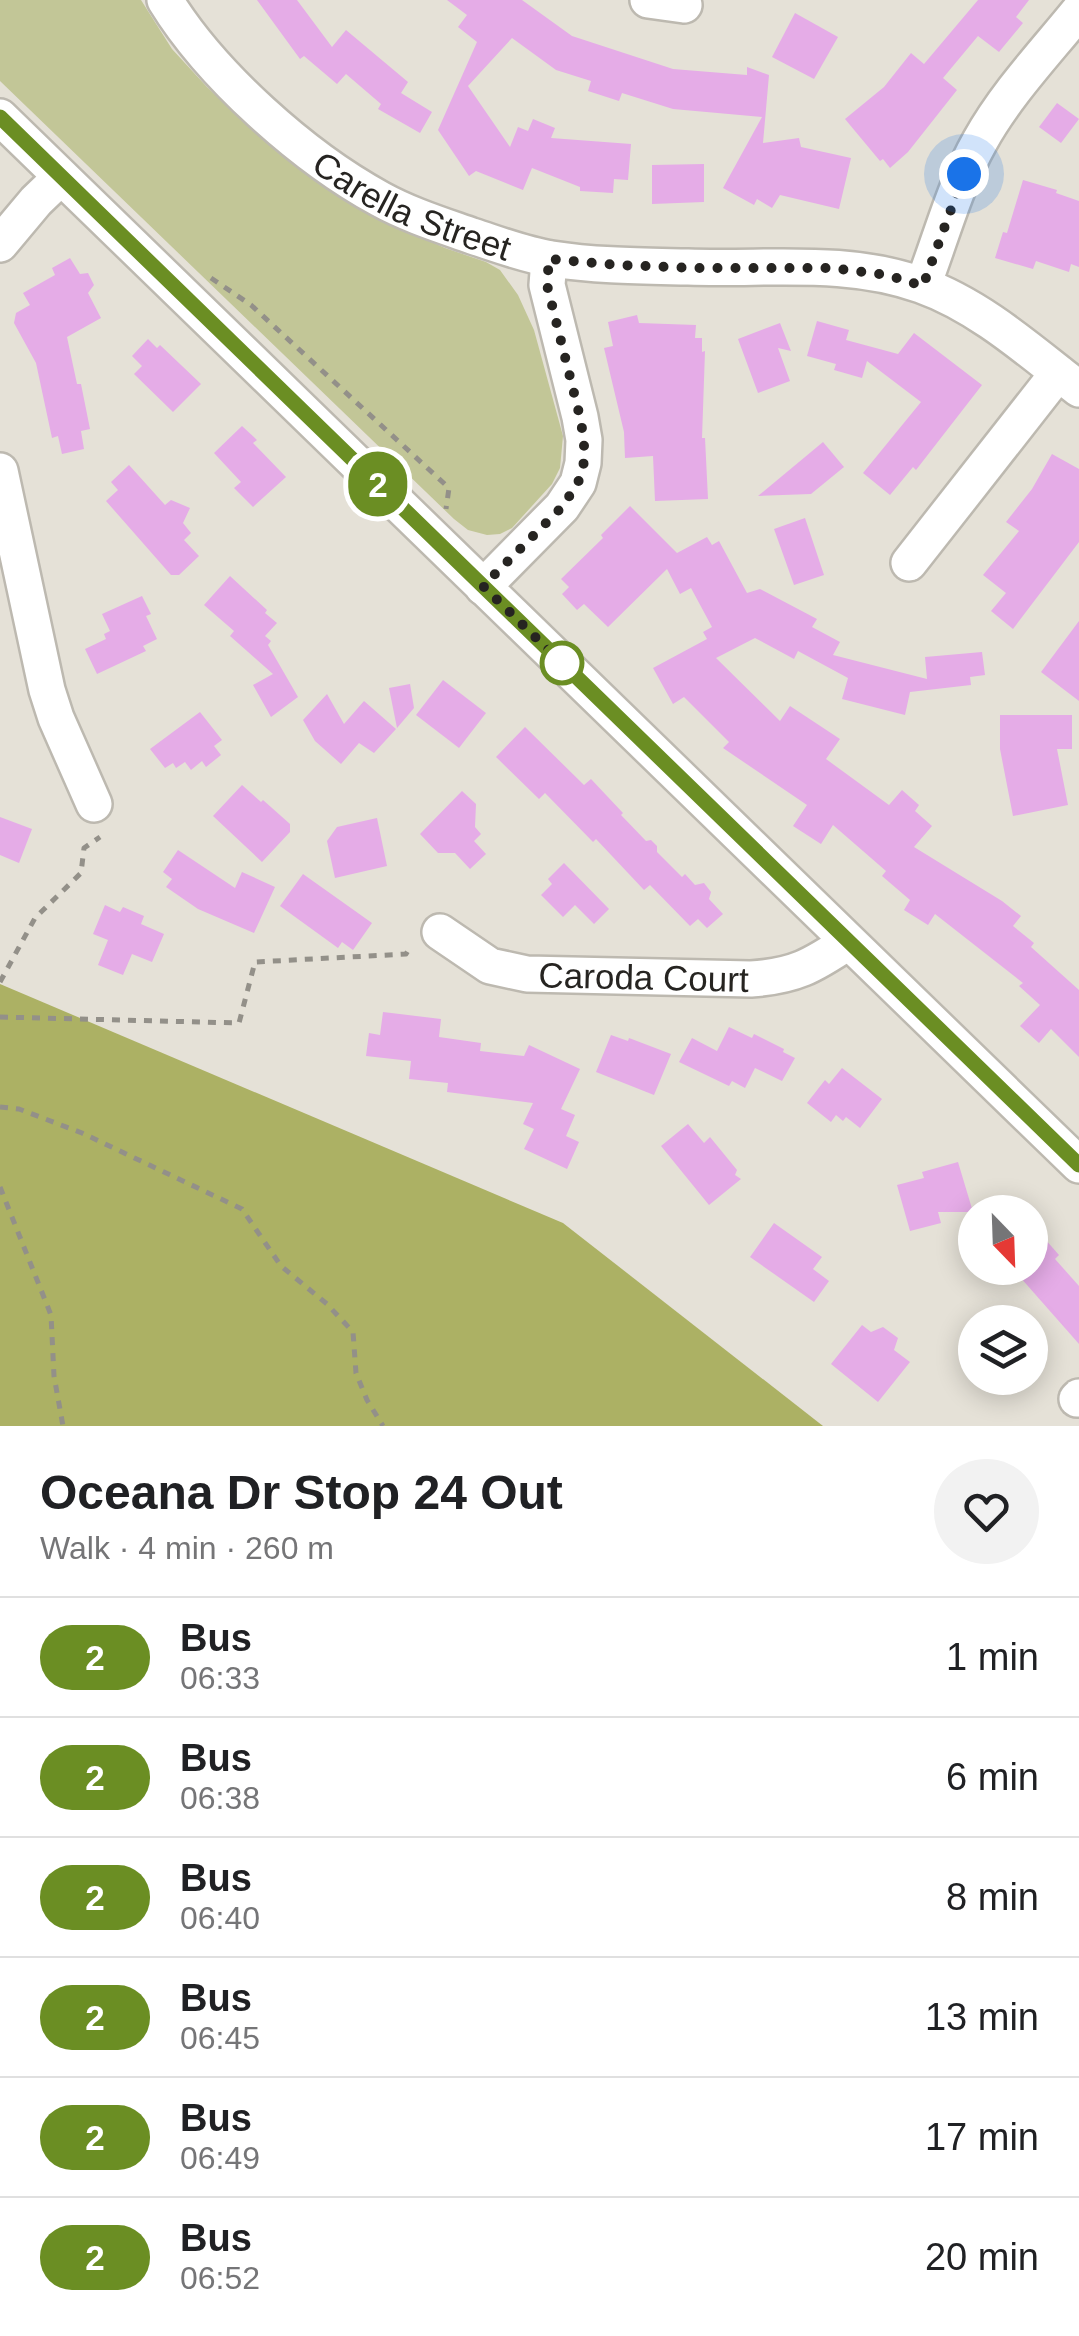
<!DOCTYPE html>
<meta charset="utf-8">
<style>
:root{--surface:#fff;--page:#f2f2f2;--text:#202124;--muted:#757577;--line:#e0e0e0}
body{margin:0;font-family:Helvetica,sans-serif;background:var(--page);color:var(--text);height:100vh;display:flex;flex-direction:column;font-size:38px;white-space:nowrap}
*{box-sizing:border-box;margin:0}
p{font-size:32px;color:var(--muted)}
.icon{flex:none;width:55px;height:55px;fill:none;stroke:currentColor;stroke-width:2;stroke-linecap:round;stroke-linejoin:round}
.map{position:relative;height:1426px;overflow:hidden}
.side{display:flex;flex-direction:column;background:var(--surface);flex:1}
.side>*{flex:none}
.badge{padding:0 20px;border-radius:32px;font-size:35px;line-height:65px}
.needle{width:65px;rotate:157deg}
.buttons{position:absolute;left:958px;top:1195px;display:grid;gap:20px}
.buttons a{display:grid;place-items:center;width:90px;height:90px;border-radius:50%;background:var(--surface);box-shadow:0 5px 25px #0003;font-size:50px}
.you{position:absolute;width:50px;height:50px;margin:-25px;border:8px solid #fff;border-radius:50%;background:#1a73e8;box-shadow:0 0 0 15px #1a73e833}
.map>.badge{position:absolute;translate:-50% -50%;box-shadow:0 0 0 5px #fff}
.round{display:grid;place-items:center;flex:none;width:105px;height:105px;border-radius:52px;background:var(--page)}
.headline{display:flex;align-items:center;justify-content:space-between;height:170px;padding:0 40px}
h1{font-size:48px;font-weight:700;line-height:75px}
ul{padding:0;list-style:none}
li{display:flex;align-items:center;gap:30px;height:120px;padding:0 40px;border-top:2px solid var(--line)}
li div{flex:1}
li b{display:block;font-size:38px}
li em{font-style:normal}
li .badge{min-width:110px;font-weight:700;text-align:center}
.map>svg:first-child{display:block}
</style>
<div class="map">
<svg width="1079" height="1426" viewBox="0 0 1079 1426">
<rect width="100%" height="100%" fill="#e5e1d7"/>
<path fill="#c2c697" d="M 0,0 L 141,0 L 172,49 L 207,87 L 276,151 L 336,193 L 370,214 L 445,248 L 486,262 L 500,270 L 518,295 L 534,330 L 563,436 L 560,468 L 552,484 L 512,528 L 500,534 L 487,535 L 468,530 L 454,519 L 0,81 Z"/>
<path fill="#acb164" d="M 0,984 L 563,1223 L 823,1426 L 0,1426 Z"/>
<g fill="#e5ace7">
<path d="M 257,0 L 297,0 L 332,47 L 346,30 L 408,82 L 401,93 L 432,112 L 420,133 L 378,109 L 381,104 L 346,74 L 337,84 L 304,56 L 300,59 Z"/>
<path d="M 447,0 L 522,0 L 572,36 L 673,69 L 747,75 L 747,67 L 769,75 L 763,143 L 799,138 L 801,147 L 851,158 L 839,209 L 780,195 L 772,208 L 757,199 L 754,205 L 723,188 L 762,117 L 673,109 L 622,93 L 619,101 L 588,91 L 591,81 L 556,70 L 512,38 L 468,86 L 510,147 L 518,127 L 528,131 L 533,119 L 555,128 L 551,138 L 631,144 L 628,180 L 614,179 L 613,193 L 580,191 L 580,187 L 532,168 L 523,190 L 476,171 L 469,176 L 438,130 L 477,42 L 458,27 L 467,15 Z"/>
<path d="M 978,0 L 1029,0 L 1016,17 L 1023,23 L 999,52 L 978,36 L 943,78 L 957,90 L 908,152 L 890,168 L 883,159 L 880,161 L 845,119 L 884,87 L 911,53 L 924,64 Z"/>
<path d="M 795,13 L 838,37 L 814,79 L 772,57 Z"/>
<path d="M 1057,103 L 1079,119 L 1061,143 L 1039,127 Z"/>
<path d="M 704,164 L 704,202 L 652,204 L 652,165 Z"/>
<path d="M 1023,180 L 1057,190 L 1056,193 L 1079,201 L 1079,267 L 1071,264 L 1069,272 L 1036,261 L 1033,269 L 995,258 L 1003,232 L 1007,233 Z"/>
<path d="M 70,258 L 80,274 L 88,273 L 94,285 L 88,293 L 101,318 L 67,337 L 77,384 L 81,384 L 90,429 L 81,431 L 84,449 L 62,454 L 58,436 L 52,438 L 36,363 L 14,323 L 16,313 L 30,305 L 23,293 L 55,275 L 52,268 Z"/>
<path d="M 637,315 L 639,323 L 696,325 L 695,338 L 702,338 L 702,352 L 705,351 L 702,438 L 705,438 L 708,499 L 655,501 L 653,456 L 625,458 L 624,432 L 604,348 L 613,346 L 608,322 Z"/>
<path d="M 817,321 L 849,330 L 846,340 L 898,354 L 914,333 L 982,385 L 916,470 L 913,467 L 890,495 L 863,473 L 921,402 L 867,361 L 862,378 L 834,370 L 836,364 L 807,356 Z"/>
<path d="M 780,323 L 791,351 L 778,348 L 790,381 L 758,393 L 738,339 Z"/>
<path d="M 148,339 L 157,348 L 160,345 L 201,384 L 173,412 L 134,374 L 142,366 L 132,356 Z"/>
<path d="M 242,426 L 257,440 L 253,443 L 286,477 L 253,507 L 234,488 L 241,482 L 214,453 Z"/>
<path d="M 823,442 L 844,467 L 811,494 L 758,496 Z"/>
<path d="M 1052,454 L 1079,469 L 1079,542 L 1013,629 L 991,611 L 1006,593 L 983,575 L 1019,531 L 1006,522 L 1032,489 Z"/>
<path d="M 129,465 L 165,505 L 171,500 L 190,508 L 183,523 L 191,533 L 184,540 L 199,556 L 179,575 L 171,575 L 106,501 L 118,490 L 111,482 Z"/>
<path d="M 630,506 L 677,553 L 707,537 L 712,545 L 719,541 L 747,593 L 760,589 L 817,619 L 812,627 L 840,642 L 833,655 L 927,679 L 925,657 L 982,652 L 985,675 L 970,677 L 971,685 L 910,692 L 905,715 L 842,699 L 848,678 L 798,651 L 794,659 L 755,638 L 716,658 L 780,721 L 790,706 L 840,739 L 826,759 L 889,805 L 902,790 L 919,805 L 915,811 L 932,826 L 914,847 L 1002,901 L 1021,916 L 1013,926 L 1034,943 L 1031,947 L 1079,990 L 1079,1057 L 1051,1029 L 1039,1043 L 1020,1026 L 1040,1005 L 1019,986 L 1023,983 L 935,914 L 928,925 L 904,910 L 910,900 L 882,876 L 886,871 L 833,825 L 821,844 L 793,826 L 807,805 L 723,748 L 729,742 L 684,697 L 673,704 L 653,668 L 707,639 L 703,632 L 712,627 L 691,588 L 680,594 L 667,569 L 608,627 L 584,604 L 577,610 L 562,594 L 569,587 L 561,579 L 603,538 L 601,535 Z"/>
<path d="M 805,518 L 824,575 L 794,585 L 774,529 Z"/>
<path d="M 230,576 L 267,610 L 265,613 L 277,623 L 265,636 L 271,641 L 268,645 L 298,697 L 271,717 L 253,685 L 273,674 L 230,636 L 234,631 L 204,605 Z"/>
<path d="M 142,596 L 151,614 L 146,616 L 157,639 L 143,646 L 146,651 L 97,674 L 85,649 L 106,639 L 104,634 L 110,631 L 102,614 Z"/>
<path d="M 1079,621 L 1079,701 L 1041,672 Z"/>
<path d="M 443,680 L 486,713 L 459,748 L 416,715 Z"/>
<path d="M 410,684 L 414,708 L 397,728 L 389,688 Z"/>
<path d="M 327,694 L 344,724 L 364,701 L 396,729 L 374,753 L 359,743 L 341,764 L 315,741 L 303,720 Z"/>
<path d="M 200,712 L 222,740 L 214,746 L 221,755 L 206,767 L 202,761 L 191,770 L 185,762 L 176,768 L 173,763 L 165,768 L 150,749 Z"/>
<path d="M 1000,715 L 1072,715 L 1072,749 L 1057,749 L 1068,805 L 1013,816 L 1000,749 Z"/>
<path d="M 525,727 L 584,785 L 591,779 L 623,813 L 621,815 L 646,841 L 651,840 L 657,846 L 657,852 L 682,877 L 685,874 L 695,885 L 704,883 L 711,892 L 709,899 L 723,914 L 707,928 L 698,919 L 690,926 L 650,885 L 644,890 L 596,839 L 593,842 L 545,793 L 539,799 L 496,757 Z"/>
<path d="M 242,785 L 261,802 L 263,800 L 290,824 L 290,832 L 262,862 L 213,816 Z"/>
<path d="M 462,791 L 476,804 L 475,827 L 481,834 L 474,841 L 486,854 L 470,869 L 455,853 L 438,853 L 420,834 Z"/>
<path d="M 0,817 L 32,829 L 19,863 L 0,855 Z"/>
<path d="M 377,818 L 387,866 L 335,878 L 327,841 L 337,827 Z"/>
<path d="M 178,850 L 235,888 L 242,872 L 275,887 L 254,933 L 198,909 L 166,887 L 172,879 L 163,872 Z"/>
<path d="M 564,863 L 609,909 L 594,924 L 575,905 L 563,917 L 541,895 L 552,884 L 548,879 Z"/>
<path d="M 303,874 L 372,923 L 353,950 L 342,942 L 338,948 L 280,906 Z"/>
<path d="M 105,905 L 120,912 L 123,907 L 144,916 L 141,924 L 164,934 L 152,962 L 132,954 L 123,975 L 98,965 L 108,940 L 93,934 Z"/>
<path d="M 383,1012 L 441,1019 L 439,1037 L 481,1043 L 480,1051 L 524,1056 L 529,1045 L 580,1069 L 561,1109 L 575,1115 L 566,1136 L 579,1142 L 567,1169 L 524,1149 L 534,1129 L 523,1124 L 533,1103 L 447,1092 L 448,1083 L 409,1079 L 411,1061 L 366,1056 L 369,1033 L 380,1035 Z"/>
<path d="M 729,1027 L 752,1038 L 754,1034 L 784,1049 L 783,1052 L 795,1058 L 782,1081 L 755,1068 L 745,1088 L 732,1081 L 729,1086 L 679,1062 L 692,1038 L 717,1051 Z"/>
<path d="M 611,1035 L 628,1041 L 629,1038 L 671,1054 L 654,1095 L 596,1072 Z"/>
<path d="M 842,1068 L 882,1099 L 860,1128 L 846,1117 L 843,1121 L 836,1115 L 831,1122 L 807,1103 L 825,1080 L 829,1084 Z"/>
<path d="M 688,1124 L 704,1143 L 710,1137 L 737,1170 L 735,1175 L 741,1179 L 709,1205 L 661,1146 Z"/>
<path d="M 958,1162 L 973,1212 L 938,1212 L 941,1223 L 910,1231 L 897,1185 L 924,1178 L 922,1172 Z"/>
<path d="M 1030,1222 L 1059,1255 L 1055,1259 L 1079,1286 L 1079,1344 L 1012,1268 L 1030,1268 Z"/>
<path d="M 774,1223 L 822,1257 L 813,1269 L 829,1281 L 814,1302 L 750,1257 Z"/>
<path d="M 862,1325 L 871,1332 L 883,1327 L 898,1338 L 894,1350 L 910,1362 L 878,1402 L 831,1364 Z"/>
</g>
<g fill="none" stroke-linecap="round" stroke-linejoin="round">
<g stroke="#bdb9b0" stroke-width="40">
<g id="minor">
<path id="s1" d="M 165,0 C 211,75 303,157 380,199 C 409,215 441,225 472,236 C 497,244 525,255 552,259 C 597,266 643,266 688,267 C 766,270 846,258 921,285 C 980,306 1030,351 1079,389"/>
<path d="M 648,0 L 684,5"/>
<path d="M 0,117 L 1079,1165"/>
<path d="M 0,244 L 36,201 L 61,177"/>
<path d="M 923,285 C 941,238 955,185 980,141 C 1006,94 1045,53 1079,11"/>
<path d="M 0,471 L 47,690 L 56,718 L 94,804"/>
<path d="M 909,563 L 1058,373"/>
<path d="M 483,587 L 562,507 L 578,483 L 583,463 L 584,440 L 580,417 L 547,285 L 549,259"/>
<path id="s2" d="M 440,932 L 490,966 L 527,974 L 751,979 C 795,976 812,966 848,942"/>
<path d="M 1077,1399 L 1079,1397"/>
</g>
</g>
<g stroke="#939089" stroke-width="5" stroke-dasharray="8 8" stroke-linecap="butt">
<path d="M 211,278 L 251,305 L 449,488 L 446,509"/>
<path d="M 0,982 L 35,918 L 81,873 L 84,848 L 100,837"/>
<path d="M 0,1017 L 239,1023 L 255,962 L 406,954 L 410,947"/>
<path d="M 0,1107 L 19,1109 L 82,1133 L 242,1209 L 281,1266 L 327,1304 L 353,1332 L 356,1373 L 367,1400 L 383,1426"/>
<path d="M 0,1187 L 51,1315 L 54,1376 L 63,1426"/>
</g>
<use href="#minor" stroke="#fff" stroke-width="35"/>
</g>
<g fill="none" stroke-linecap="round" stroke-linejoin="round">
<g stroke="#fff" stroke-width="22">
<path id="line" d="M 0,117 L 1079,1165"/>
</g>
<use href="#line" stroke="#6b8e23" stroke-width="15"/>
<path stroke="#262421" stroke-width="10" stroke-dasharray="0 18" d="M 562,663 L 568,669 L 483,586 L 562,507 L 578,483 L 584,462 L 584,440 L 580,417 L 547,285 L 549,259 L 618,265 L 694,268 L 831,268 L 887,275 L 923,286 L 964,174"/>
</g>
<circle fill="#fff" stroke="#6b8e23" stroke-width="5" cx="562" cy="663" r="20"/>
<g text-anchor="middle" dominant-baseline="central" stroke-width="8" stroke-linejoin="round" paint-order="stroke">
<g font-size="35" fill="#262421" stroke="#e5e1d7">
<text stroke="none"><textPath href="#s1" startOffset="328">Carella Street</textPath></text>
<text stroke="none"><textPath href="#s2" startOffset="215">Caroda Court</textPath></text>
</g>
</g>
</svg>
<div class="buttons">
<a><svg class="needle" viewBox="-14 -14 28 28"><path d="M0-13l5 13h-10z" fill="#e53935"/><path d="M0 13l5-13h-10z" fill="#757577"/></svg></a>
<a><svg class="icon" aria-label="layers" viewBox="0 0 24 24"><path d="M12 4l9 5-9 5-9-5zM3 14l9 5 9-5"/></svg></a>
</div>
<div class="you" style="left:964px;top:174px"></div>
<b class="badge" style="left:378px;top:484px;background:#6b8e23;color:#fff">2</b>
</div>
<section class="side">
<div class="headline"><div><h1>Oceana Dr Stop 24 Out</h1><p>Walk · 4 min · 260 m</p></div><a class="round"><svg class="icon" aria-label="heart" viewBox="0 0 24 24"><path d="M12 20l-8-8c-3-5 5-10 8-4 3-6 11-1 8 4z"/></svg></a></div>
<ul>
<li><span class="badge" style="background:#6b8e23;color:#fff">2</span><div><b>Bus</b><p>06:33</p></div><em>1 min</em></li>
<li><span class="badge" style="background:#6b8e23;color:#fff">2</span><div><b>Bus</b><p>06:38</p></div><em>6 min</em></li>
<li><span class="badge" style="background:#6b8e23;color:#fff">2</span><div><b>Bus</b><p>06:40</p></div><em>8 min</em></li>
<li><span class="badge" style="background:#6b8e23;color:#fff">2</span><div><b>Bus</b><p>06:45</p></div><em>13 min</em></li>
<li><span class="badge" style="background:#6b8e23;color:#fff">2</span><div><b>Bus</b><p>06:49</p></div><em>17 min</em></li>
<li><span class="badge" style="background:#6b8e23;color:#fff">2</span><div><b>Bus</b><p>06:52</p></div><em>20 min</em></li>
</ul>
</section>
